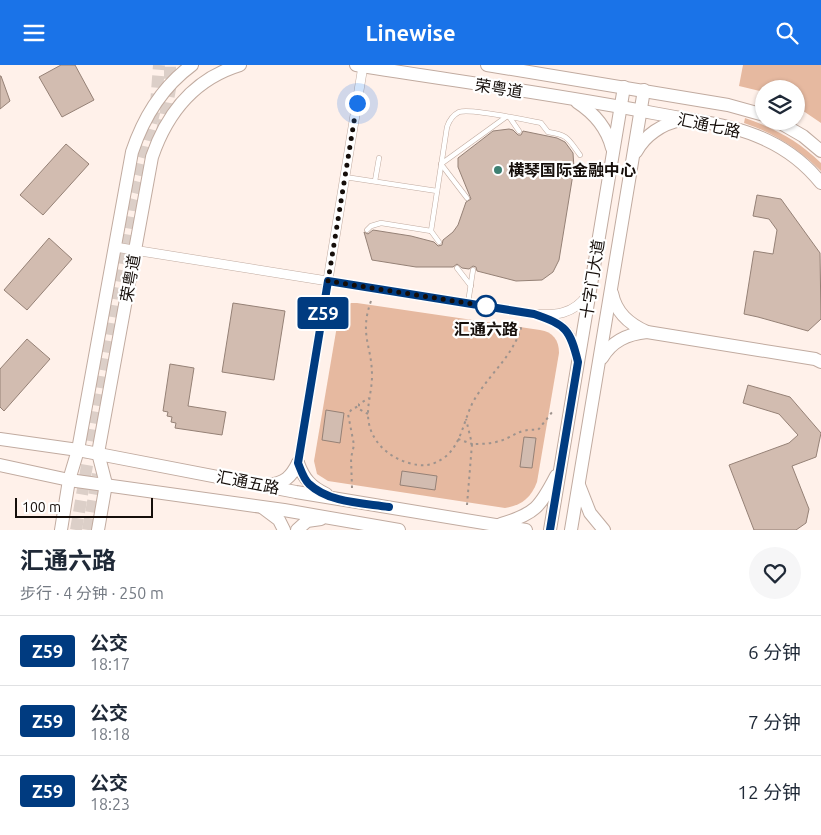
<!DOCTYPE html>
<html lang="zh">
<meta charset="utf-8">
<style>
:root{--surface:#fff;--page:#f6f6f7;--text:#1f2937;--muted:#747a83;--line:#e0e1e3;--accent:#1a73e8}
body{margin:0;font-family:Ubuntu,"Noto Sans SC",sans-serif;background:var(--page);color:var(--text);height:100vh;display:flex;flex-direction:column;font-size:19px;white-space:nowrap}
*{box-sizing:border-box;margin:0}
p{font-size:16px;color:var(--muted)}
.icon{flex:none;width:28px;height:28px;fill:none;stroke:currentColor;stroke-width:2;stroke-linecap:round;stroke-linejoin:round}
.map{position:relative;height:465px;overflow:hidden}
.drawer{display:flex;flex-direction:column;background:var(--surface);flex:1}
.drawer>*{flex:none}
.badge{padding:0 10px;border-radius:4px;font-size:18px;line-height:32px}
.controls{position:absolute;left:755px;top:15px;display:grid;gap:10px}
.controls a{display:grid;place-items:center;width:50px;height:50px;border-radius:50%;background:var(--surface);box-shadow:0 1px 4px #0004;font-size:25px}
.scale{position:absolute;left:15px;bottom:12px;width:138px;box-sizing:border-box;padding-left:5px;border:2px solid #150e0a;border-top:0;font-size:14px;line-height:18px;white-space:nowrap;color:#150e0a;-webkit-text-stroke:4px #fff;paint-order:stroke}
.you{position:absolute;width:25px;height:25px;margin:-12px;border:4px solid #fff;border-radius:50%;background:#1a73e8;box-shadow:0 0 0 8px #1a73e833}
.map>.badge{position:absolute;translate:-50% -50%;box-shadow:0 0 0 2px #fff}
.round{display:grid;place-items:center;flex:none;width:52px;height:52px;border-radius:26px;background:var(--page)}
.overview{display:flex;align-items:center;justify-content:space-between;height:85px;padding:0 20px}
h1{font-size:24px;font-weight:700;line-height:38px}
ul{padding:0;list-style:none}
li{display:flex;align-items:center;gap:15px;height:70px;padding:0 20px;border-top:1px solid var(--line)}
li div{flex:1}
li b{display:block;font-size:19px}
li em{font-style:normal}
li .badge{min-width:55px;font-weight:700;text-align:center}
header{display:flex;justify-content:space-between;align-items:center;height:65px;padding:0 20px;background:var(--accent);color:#fff;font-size:22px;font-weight:700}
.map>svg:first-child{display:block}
</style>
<header><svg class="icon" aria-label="menu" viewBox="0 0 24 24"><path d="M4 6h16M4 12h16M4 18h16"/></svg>Linewise<svg class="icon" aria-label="search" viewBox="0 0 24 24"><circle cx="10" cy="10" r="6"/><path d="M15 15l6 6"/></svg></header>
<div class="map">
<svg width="821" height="465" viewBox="0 0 821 465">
<rect width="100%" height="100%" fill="#fff1ea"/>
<g fill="#e6b9a0">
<path d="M 743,0 L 821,0 L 821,58 L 796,41 L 796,24 L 764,24 L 764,27 L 739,21 Z"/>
<path d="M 745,53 C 774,63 799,76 821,98 L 821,106 C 798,83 774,68 744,58 Z"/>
<path d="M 351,238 L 357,238 L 540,265 C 553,267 559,275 559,288 L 537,417 C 531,433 522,440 505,443 L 328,416 L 317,409 L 314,396 L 339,249 L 342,244 Z"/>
</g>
<g fill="#d2bcb0" stroke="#958176">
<path d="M 61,0 L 75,0 L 94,35 L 62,52 L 39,12 Z"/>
<path d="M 0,11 L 1,11 L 10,36 L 0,44 Z"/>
<path d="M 509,64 L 513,65 L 518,70 L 521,70 L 523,66 L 557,73 L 565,77 L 573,88 L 574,103 L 559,195 L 553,207 L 542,215 L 516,216 L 477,206 L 476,202 L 473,201 L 469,204 L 462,203 L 457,199 L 453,202 L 416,202 L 372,195 L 364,167 L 368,169 L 373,165 L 411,171 L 434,177 L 438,181 L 442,180 L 443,175 L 453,167 L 458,160 L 466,137 L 471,134 L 458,102 L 458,93 L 493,66 Z"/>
<path d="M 66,79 L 89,99 L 43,150 L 20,130 Z"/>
<path d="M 757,130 L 781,134 L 820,188 L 821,254 L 808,266 L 758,252 L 744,249 L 754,186 L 773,189 L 777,165 L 769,154 L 753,151 Z"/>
<path d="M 49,173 L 72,194 L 27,245 L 4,225 Z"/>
<path d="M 233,238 L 285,246 L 274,315 L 222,307 Z"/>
<path d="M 27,274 L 50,294 L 4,346 L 0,342 L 0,304 Z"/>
<path d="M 170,299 L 194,303 L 188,341 L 226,347 L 222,370 L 175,363 L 176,358 L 171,357 L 172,352 L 167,351 L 168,347 L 163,346 Z"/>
<path d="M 748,320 L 790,332 L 821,368 L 816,392 L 792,401 L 809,444 L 806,458 L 796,465 L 754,465 L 729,400 L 789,378 L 798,370 L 779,349 L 743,338 Z"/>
<path d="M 326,345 L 344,348 L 340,378 L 322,375 Z"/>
<path d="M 524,372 L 536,373 L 532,403 L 520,402 Z"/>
<path d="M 402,406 L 437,411 L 435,425 L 400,420 Z"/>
</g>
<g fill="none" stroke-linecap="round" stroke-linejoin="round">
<g stroke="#dccfc8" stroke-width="12" stroke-dasharray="12 6" stroke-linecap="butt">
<path d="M 162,67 L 170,24 L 170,0"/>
<path d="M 76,465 L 132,135 L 156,40 L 159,0"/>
<path d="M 88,465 L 98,409"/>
</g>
<g stroke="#c1aba0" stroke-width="5.5">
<g id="lane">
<path d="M 510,53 L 519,66"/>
<path d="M 345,112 L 437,126"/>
<path d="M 375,116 L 379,93"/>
<path d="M 467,133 L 441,99 L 506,52"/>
<path d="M 367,165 L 371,161 L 381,158 L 431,166"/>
<path d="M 439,177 L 431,166 L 447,62 C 449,56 453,50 459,47 C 470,43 526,55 541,58 L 548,67 C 569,70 568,74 580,90"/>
<path d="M 457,203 L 471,221"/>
<path d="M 468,238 L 473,205"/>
</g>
</g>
<g stroke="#c1aba0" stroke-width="10">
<g id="street">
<path d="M 115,182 L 534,249 C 555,251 574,249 587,230"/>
<path d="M 544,252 C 566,260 572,269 577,290"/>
<path d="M 298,398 L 363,1"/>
</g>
</g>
<g stroke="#c1aba0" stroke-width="14">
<g id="secondary">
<path d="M 356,0 C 455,16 555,29 653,48 C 688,55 725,58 757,71 C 782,81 805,98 821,118"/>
<path d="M 487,0 L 728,40 L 764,50"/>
<path d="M 577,37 C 594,48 607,63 612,83"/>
<path d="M 777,56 L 803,71 L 821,86"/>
<path d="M 636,87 C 645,70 662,59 681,55"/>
<path d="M 612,228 C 616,248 629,259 647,267 L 815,294 L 821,297"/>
<path d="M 602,293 C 612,276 627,269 647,267"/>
<path d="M 0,374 L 78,385 L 296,427 L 526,465"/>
<path d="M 298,398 C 304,414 311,422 326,429"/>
<path d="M 0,400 L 69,415 L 284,445 L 399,465"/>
<path d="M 268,420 C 285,418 291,412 298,398"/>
<path d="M 579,420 L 590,448 L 604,465"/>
<path d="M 263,443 L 279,455 L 284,465"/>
<path d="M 501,459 C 535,449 540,442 556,411"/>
<path d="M 61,465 L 69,415 L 78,385 L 132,87 C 144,51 162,22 192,0"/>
<path d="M 98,465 L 106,419 L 98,388 L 152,92 C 167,48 194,14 240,0"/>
<path d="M 297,465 L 307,456 L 321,454"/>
<path d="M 550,465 L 624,22"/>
<path d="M 571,465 L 644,25"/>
</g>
</g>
<g stroke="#9e938d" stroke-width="2" stroke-dasharray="2.5 4" stroke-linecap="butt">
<path d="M 371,236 C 359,270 372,280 372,311 C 372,324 368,336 368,349 C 368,374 387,392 409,398 C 423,402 433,401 445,392 C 463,378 464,350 476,332 C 492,306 515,289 522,259"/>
<path d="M 368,349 L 359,344 L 359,339 L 369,333"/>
<path d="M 458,374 L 472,379 L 466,354"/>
<path d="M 352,423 L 351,393 L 354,380 L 348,349 L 352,344 L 359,341"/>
<path d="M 467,440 L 472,379 C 480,379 488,379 496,377 C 514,373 517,363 538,365 L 553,346"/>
</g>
<use href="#lane" stroke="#fff" stroke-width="4.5"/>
<use href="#street" stroke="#fff" stroke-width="9"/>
<use href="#secondary" stroke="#fff" stroke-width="12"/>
</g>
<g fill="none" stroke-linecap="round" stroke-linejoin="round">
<g stroke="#fff" stroke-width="11">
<path id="line" d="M 389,442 C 363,438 329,438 309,419 C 303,413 301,405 298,398 L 328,216 L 534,249 C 566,260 570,264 578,297 L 550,465"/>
</g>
<use href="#line" stroke="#003b80" stroke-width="8"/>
<path stroke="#150e0a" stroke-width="5" stroke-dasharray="0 9" d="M 357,38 L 328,216 L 486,241"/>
</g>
<circle fill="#3e8072" stroke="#fff" stroke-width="2" cx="498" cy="105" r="5"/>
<circle fill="#fff" stroke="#003b80" stroke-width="2.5" cx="486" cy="241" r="10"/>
<g text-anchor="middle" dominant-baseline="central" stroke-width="4.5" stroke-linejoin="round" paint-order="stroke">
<g font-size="16" fill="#150e0a" stroke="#fff">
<text transform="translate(499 23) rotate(9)">荣粤道</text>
<text transform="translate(709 60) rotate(12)">汇通七路</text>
<text transform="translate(130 213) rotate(-80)">荣粤道</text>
<text transform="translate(592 214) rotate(-81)">十字门大道</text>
<text transform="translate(248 417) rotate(11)">汇通五路</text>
</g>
<g font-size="16" font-weight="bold" fill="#150e0a" stroke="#fff" text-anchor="start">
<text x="508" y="105">横琴国际金融中心</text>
</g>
<g font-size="16" font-weight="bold" fill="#150e0a" stroke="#fff">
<text x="486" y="264">汇通六路</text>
</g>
</g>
</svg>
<div class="controls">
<a><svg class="icon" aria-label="layers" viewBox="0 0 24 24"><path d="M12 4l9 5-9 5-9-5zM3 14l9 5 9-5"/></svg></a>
</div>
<div class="scale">100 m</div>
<div class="you" style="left:357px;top:38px"></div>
<b class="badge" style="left:323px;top:248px;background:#003b80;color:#fff">Z59</b>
</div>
<section class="drawer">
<div class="overview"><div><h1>汇通六路</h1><p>步行 · 4 分钟 · 250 m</p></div><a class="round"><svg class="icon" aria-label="heart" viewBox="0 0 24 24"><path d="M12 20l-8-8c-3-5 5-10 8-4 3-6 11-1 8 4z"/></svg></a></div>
<ul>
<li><span class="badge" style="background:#003b80;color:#fff">Z59</span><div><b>公交</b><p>18:17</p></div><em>6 分钟</em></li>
<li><span class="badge" style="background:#003b80;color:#fff">Z59</span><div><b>公交</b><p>18:18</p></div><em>7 分钟</em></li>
<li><span class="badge" style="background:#003b80;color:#fff">Z59</span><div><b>公交</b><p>18:23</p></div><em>12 分钟</em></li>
</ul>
</section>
